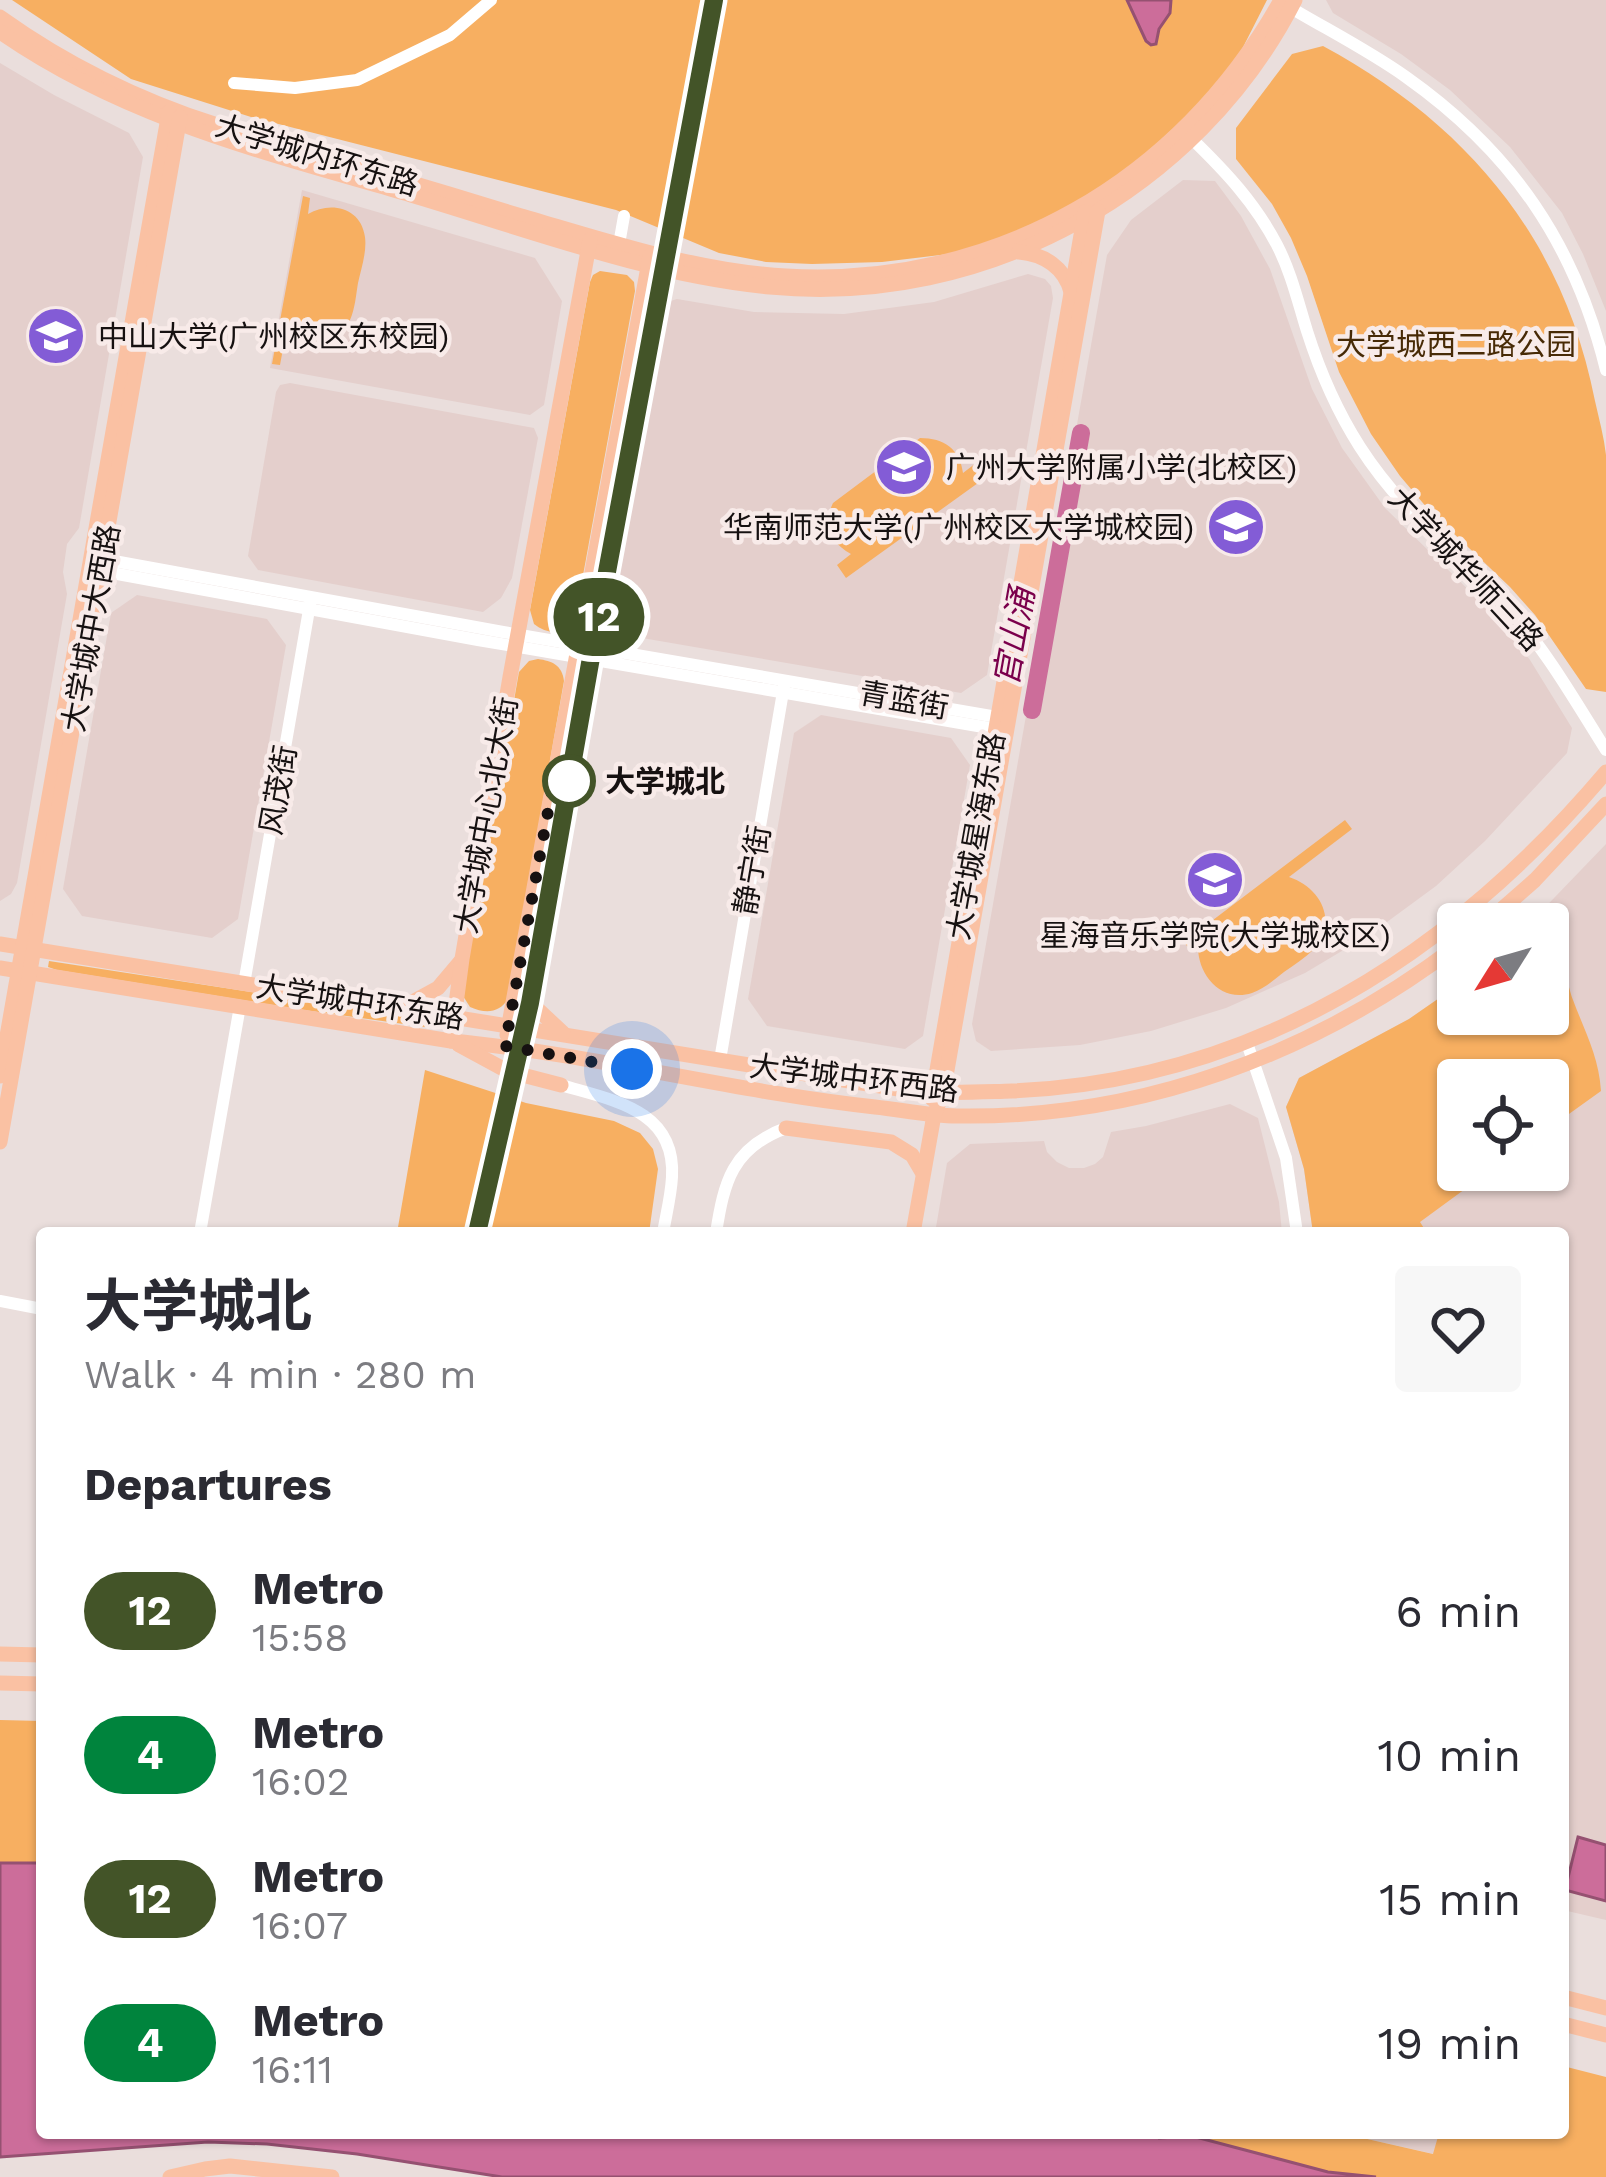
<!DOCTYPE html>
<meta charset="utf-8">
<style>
:root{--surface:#fff;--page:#f7f7f7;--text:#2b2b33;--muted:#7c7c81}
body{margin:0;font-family:"Work Sans","Noto Sans SC",sans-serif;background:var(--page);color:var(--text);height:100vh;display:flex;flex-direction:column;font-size:45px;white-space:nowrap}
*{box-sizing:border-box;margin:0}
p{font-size:39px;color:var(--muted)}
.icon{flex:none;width:66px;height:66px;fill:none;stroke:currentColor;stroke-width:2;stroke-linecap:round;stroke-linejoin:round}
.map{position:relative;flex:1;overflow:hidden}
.details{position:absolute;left:36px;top:1227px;width:1533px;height:912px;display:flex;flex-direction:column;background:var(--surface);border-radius:12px;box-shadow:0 3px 9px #0004}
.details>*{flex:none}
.badge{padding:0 24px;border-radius:39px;font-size:42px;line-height:78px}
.needle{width:78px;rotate:233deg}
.controls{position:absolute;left:1437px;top:903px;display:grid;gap:24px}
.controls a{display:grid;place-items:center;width:132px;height:132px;border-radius:12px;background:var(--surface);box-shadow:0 3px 9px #0004;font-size:60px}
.you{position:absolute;width:60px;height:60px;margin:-30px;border:9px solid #fff;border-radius:50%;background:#1a73e8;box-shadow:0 0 0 18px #1a73e833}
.map>.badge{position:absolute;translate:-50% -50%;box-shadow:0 0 0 6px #fff}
h2{padding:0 48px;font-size:45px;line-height:108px}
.round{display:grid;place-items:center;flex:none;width:126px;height:126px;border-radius:12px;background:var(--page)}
.summary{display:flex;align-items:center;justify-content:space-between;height:204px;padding:0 48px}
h1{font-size:57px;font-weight:700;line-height:90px}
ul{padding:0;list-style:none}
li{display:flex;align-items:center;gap:36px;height:144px;padding:0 48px}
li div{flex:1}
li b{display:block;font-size:45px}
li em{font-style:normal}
li .badge{min-width:132px;font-weight:700;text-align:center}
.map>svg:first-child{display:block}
</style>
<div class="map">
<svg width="1606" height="2177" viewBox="0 0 1606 2177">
<rect width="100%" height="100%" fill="#eadedc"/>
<g fill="#e4cfcc" fill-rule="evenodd">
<path d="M 1326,0 L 1606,0 L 1606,311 L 1583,254 L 1562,213 L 1510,147 L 1450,90 L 1401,54 L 1333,13 Z"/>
<path d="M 0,63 L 54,95 L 129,133 L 143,157 L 79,528 L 67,544 L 63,572 L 67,594 L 17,883 L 11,894 L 0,901 Z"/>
<path d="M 1183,180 L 1215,181 L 1241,216 L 1270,269 L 1312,389 L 1342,448 L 1385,508 L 1484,605 L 1530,660 L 1572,728 L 1567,753 L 1485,841 L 1436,886 L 1372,933 L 1305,973 L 1226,1008 L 1151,1031 L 1080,1045 L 991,1051 L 976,1041 L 972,1024 L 1027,710 L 1036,711 L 1085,432 L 1076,430 L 1107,255 L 1131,220 Z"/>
<path d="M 302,190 L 535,258 L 562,301 L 544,405 L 530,415 L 270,368 Z"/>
<path d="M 1028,274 L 1045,279 L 1051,286 L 1053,298 L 987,675 L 961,693 L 619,634 L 607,629 L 601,617 L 600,608 L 655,314 L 664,303 L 677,299 L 754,312 L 844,314 L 934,302 Z"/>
<path d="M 290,383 L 534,428 L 538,438 L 512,578 L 501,598 L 483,612 L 258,570 L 248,556 L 276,392 L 280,385 Z"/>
<path d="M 137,595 L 267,619 L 286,645 L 238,919 L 212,938 L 82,916 L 63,889 L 111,613 Z"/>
<path d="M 821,715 L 951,738 L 970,765 L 923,1036 L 905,1049 L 767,1026 L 748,999 L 794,733 Z"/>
<path d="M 1606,844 L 1606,1920 L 1563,1910 L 1563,1233 L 1313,1233 L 1304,1169 L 1286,1107 L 1299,1078 L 1409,1019 L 1458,985 L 1458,1014 L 1548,1014 L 1548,924 L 1529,924 ZM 1458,1080 L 1548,1080 L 1548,1170 L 1458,1170 Z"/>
<path d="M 1230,1104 L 1258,1118 L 1279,1202 L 1282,1233 L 935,1233 L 947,1163 L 970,1144 L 1044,1141 L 1047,1152 L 1057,1162 L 1069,1168 L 1084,1168 L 1095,1164 L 1103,1157 L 1111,1132 L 1146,1126 Z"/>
<path d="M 1341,2133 L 1439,2133 L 1434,2154 Z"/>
</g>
<g fill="#f7af61">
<path d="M 12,0 L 1267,0 L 1237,59 L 1214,91 L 1117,180 L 1032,232 L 957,253 L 882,262 L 812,264 L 766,262 L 719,253 L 616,210 L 251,117 L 131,79 Z"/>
<path d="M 1323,46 C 1467,124 1563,238 1595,401 C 1599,419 1604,437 1606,455 C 1606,479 1606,504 1606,528 C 1606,583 1606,637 1606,692 L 1586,689 L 1535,615 L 1510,587 L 1428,509 L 1400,476 L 1371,434 L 1339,372 L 1307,276 L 1291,238 L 1272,204 L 1236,159 L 1236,128 L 1292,54 Z"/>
<path d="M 303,196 L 310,198 L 308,214 C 330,201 361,207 365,237 C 367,252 361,269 358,283 C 356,295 355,309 350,320 C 335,348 305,340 288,322 L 280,365 L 272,364 Z"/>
<path d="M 600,271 L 627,275 L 634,282 L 635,291 L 575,619 C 566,636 548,635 534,624 L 530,610 L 590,282 L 593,275 Z"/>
<path d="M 920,438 C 944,438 960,449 963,473 L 993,450 L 1003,465 L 846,578 L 837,565 L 851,554 C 831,543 822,526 833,503 Z"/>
<path d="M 538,659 C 552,661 562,665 564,681 L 508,999 C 499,1013 486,1014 470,1007 L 463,996 L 463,990 L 519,672 L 529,661 Z"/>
<path d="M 1345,820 L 1352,829 L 1289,877 C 1320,887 1339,921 1314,949 C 1305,958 1294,965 1284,972 C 1274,980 1264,989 1252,993 C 1221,1003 1198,975 1198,947 L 1191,951 L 1184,942 Z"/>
<path d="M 1548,940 C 1566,957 1565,978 1573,1000 C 1585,1032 1599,1057 1601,1091 L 1548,1129 L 1548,1080 L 1458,1080 L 1458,1170 L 1491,1170 L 1420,1222 L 1427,1233 L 1313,1233 L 1304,1169 L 1286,1107 L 1299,1078 L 1409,1019 L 1458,985 L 1458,1014 L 1548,1014 Z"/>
<path d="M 49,961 L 426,1019 L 425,1027 L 304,1010 L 57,970 L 48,967 Z"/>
<path d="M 425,1070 L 526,1103 L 614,1121 L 640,1133 L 653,1149 L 658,1169 L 649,1233 L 397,1233 Z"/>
<path d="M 0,1720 L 42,1721 L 42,1863 L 0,1863 Z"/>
<path d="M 1563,2066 L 1606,2077 L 1606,2177 L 1376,2177 L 1328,2172 L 1192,2136 L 1159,2138 L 1148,2133 L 1341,2133 L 1433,2154 L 1439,2133 L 1563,2133 Z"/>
</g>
<g fill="#cc6d9a" stroke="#955171" stroke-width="3">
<path d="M 1127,0 L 1171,0 L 1170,13 L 1159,29 L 1156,44 L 1151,45 L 1146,41 Z"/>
<path d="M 1578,1837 L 1606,1845 L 1606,1901 L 1565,1890 Z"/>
<path d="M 0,1863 L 42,1863 L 42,2133 L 1148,2133 L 1159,2138 L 1192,2136 L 1328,2172 L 1376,2177 L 502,2177 L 357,2154 L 267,2144 L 208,2142 L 0,2157 Z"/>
</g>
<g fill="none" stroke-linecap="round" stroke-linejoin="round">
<path stroke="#cc6d9a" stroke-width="18" d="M 1032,710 L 1081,433"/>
<g stroke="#fff" stroke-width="12">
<path d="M 1286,5 C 1326,29 1368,50 1406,77 C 1512,152 1575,244 1606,370"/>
<path d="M 234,83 L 295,88 L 357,80 L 450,35 L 491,0"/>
<path d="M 1192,139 C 1226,172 1255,203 1277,245 C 1291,272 1298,302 1307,331 C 1320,372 1337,411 1360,447 C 1403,514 1456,551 1508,608 C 1547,651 1575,701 1606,750"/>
<path d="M 618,250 L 624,216"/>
<path d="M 96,561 L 103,559 L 503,632 L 997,717 L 1002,721"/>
<path d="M 95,567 L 101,571 L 478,640 L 995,729 L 1001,727"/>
<path d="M 244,984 L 310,604"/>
<path d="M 1247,1043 L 1286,1158 L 1297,1233"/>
<path d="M 720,1060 L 784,686"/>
<path d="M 561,1085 C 611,1100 676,1109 672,1177 C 671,1196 666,1215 663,1233"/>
<path d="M 200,1233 L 240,1006"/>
<path d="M 716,1233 C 724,1182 732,1148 786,1128"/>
<path d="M 0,1301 L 42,1309"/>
</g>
<g stroke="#fac1a3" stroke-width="15">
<path d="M 0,17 C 67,65 139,100 217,125 C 319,155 420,185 521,216 C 608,241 695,271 786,276 C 995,288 1180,181 1281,0"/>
<path d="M 0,32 C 125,119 267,153 411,195 C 529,230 647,275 770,287 C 984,308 1198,191 1295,0"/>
<path d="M 1019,252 C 1044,254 1065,268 1071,292"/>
<path d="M 1485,924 L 1535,880 L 1606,804"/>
<path d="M 0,944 L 911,1091 C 945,1094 978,1092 1012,1091 C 1255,1081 1452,954 1606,772"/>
<path d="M 0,968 L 451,1041 C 594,1054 733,1092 875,1107 C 903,1110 930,1116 957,1116 C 1140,1119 1313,1055 1458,945"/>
<path d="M 520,977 L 533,1005 L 563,1033"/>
<path d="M 405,1006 L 438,988 L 460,962"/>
<path d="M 507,1035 L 650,256"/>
<path d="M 451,1041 L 462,959 L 510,677 L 590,240"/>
<path d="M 459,1045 L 507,1071 L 561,1085"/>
<path d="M 0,1076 L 169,112"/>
<path d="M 932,1099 L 1085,212"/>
<path d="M 786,1128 L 891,1142 L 912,1155 L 922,1172"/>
<path d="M 0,1142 L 180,117"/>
<path d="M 913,1233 L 934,1115 L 943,1093 L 1098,211"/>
<path d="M 0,1654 L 42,1655"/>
<path d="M 0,1683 L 42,1684"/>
<path d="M 1563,1997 L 1606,2008"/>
<path d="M 1563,2024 L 1606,2035"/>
<path d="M 170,2177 L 205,2169 L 230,2166 L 332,2177"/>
</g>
</g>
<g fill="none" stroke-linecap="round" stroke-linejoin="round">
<g stroke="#fff" stroke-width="27">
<path id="line" d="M 477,1233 L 530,1003 L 592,652 L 714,0"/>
</g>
<use href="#line" stroke="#435428" stroke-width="18"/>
<path stroke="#161111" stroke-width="12" stroke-dasharray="0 21.6" d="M 569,781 L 556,768 L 505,1046 L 632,1069"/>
</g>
<defs>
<g id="university-disc" transform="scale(3)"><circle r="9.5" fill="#835cd6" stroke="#f8ebe9"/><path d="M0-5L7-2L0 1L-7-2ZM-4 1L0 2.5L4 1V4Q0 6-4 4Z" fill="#fff"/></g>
<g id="school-disc" transform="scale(3)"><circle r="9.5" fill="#835cd6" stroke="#f8ebe9"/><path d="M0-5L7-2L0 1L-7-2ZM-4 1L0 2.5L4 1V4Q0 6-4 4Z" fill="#fff"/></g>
</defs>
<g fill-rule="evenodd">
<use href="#university-disc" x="56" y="336"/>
<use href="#school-disc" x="904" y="467"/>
<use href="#university-disc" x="1236" y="527"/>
<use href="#university-disc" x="1215" y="880"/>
</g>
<circle fill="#fff" stroke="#435428" stroke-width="6" cx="569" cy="781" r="24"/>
<g text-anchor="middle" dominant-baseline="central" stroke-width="9" stroke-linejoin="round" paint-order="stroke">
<g font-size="30" fill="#161111" stroke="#f8ebe9">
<text transform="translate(317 155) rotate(17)">大学城内环东路</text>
<text transform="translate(1466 569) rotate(47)">大学城华师三路</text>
<text transform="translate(91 628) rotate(-80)">大学城中大西路</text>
<text transform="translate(904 700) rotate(10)">青蓝街</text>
<text transform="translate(278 790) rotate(-80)">风茂街</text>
<text transform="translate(486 815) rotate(-80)">大学城中心北大街</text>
<text transform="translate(976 836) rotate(-80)">大学城星海东路</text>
<text transform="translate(752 870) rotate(-80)">静宁街</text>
<text transform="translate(360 1002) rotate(9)">大学城中环东路</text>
<text transform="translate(854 1078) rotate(7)">大学城中环西路</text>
</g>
<g font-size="30" fill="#161111" stroke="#f8ebe9" text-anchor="start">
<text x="98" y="336">中山大学(广州校区东校园)</text>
<text x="946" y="467">广州大学附属小学(北校区)</text>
<text x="1194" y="527" text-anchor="end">华南师范大学(广州校区大学城校园)</text>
<text x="1215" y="935" text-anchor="middle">星海音乐学院(大学城校区)</text>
</g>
<g font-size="30" fill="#472a06" stroke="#f8ebe9">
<text x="1456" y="344">大学城西二路公园</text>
</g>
<g font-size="30" font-weight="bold" fill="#161111" stroke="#f8ebe9" text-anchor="start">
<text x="605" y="781">大学城北</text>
</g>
<g font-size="33" font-style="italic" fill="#7b004c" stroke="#f8ebe9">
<text transform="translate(1014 637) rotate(-80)">官山涌</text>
</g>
</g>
</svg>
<div class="controls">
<a><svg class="needle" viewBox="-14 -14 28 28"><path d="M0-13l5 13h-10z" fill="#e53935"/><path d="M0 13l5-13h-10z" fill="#7c7c81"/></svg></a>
<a><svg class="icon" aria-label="locate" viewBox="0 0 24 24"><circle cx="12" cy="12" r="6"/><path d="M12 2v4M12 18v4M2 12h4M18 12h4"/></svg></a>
</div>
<div class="you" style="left:632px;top:1069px"></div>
<b class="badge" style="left:599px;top:617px;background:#435428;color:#fff">12</b>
<section class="details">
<div class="summary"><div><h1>大学城北</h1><p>Walk · 4 min · 280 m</p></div><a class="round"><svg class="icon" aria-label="heart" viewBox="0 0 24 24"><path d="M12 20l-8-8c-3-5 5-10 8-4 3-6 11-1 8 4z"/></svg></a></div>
<h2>Departures</h2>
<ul>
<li><span class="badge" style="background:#435428;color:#fff">12</span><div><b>Metro</b><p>15:58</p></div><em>6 min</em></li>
<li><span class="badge" style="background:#00843d;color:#fff">4</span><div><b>Metro</b><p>16:02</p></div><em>10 min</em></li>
<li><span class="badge" style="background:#435428;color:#fff">12</span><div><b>Metro</b><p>16:07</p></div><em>15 min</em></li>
<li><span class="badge" style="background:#00843d;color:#fff">4</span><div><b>Metro</b><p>16:11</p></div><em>19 min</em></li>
</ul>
</section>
</div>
